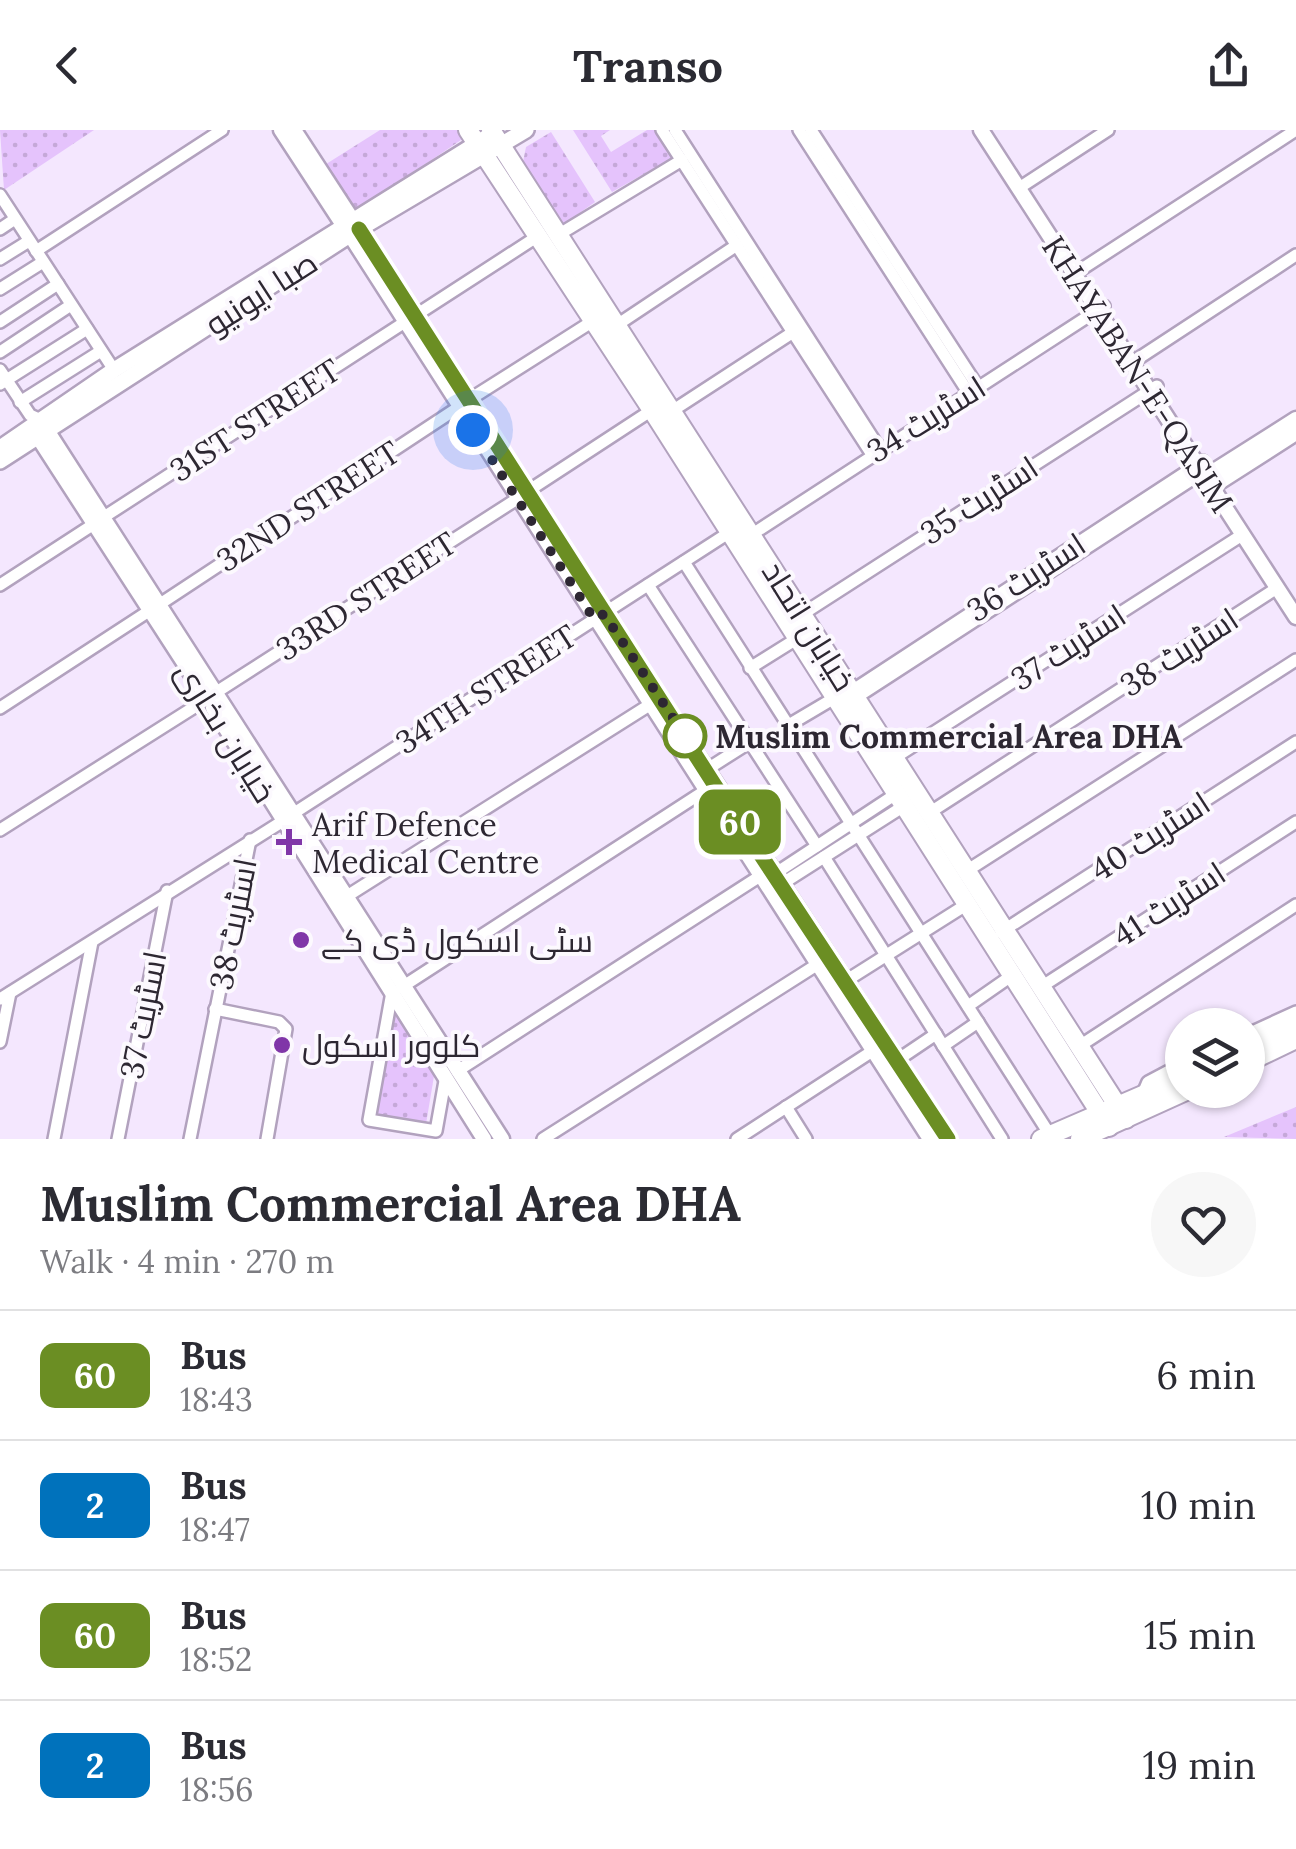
<!DOCTYPE html>
<meta charset="utf-8">
<style>
:root{--surface:#fff;--page:#f7f7f7;--text:#2b2b33;--muted:#7c7c81;--line:#e1e1e2}
body{margin:0;font-family:Lora,Cairo,serif;background:var(--page);color:var(--text);height:100vh;display:flex;flex-direction:column;font-size:38px;white-space:nowrap}
*{box-sizing:border-box;margin:0}
p{font-size:32px;color:var(--muted)}
.icon{flex:none;width:55px;height:55px;fill:none;stroke:currentColor;stroke-width:2;stroke-linecap:round;stroke-linejoin:round}
.map{position:relative;height:1009px;overflow:hidden}
.details{display:flex;flex-direction:column;background:var(--surface);flex:1}
.details>*{flex:none}
.badge{padding:0 20px;border-radius:15px;font-size:35px;line-height:65px}
.controls{position:absolute;left:1165px;top:878px;display:grid;gap:20px}
.controls a{display:grid;place-items:center;width:100px;height:100px;border-radius:50%;background:var(--surface);box-shadow:0 2px 8px #0004;font-size:50px}
.you{position:absolute;width:50px;height:50px;margin:-25px;border:8px solid #fff;border-radius:50%;background:#1a73e8;box-shadow:0 0 0 15px #1a73e833}
.map>.badge{position:absolute;translate:-50% -50%;box-shadow:0 0 0 5px #fff}
.round{display:grid;place-items:center;flex:none;width:105px;height:105px;border-radius:52px;background:var(--page)}
.summary{display:flex;align-items:center;justify-content:space-between;height:170px;padding:0 40px}
h1{font-size:48px;font-weight:700;line-height:75px}
ul{padding:0;list-style:none}
li{display:flex;align-items:center;gap:30px;height:130px;padding:0 40px;border-top:2px solid var(--line)}
li div{flex:1}
li b{display:block;font-size:38px}
li em{font-style:normal}
li .badge{min-width:110px;font-weight:700;text-align:center}
header{display:flex;justify-content:space-between;align-items:center;height:130px;padding:0 40px;background:var(--surface);font-size:45px;font-weight:700}
.map>svg:first-child{display:block}
</style>
<header><svg class="icon" aria-label="back" viewBox="0 0 24 24"><path d="M15 5l-7 7 7 7"/></svg>Transo<svg class="icon" aria-label="share" viewBox="0 0 24 24"><path d="M12 15V3M7 8l5-5 5 5M5 13v7h14v-7"/></svg></header>
<div class="map">
<svg width="1296" height="1009" viewBox="0 0 1296 1009">
<defs>
<pattern id="park-dots" width="8" height="8" patternUnits="userSpaceOnUse" patternTransform="scale(2.5)"><rect width="8" height="8" fill="#e5c3fc"/><path d="M2 2h.1M6 6h.1" fill="none" stroke="#c5a8d8" stroke-width="1.8" stroke-linecap="round"/></pattern>
</defs>
<rect width="100%" height="100%" fill="#f4e7fe"/>
<g fill="url(#park-dots)">
<path d="M 0,0 L 94,0 L 4,60 Z"/>
<path d="M 380,0 L 460,0 L 461,10 L 361,78 L 349,77 L 323,36 Z"/>
<path d="M 573,0 L 610,0 L 601,6 L 611,22 L 647,0 L 655,0 L 674,27 L 612,62 Z"/>
<path d="M 551,2 L 595,72 L 564,94 L 523,32 L 526,17 Z"/>
<path d="M 394,879 L 435,940 L 426,994 L 373,986 Z"/>
<path d="M 1296,977 L 1296,1009 L 1224,1007 Z"/>
</g>
<g fill="none" stroke-linecap="round" stroke-linejoin="round">
<g stroke="#b2a2be" stroke-width="16">
<g id="minor">
<path d="M 662,0 L 871,323"/>
<path d="M 675,0 L 879,318"/>
<path d="M 799,0 L 968,262"/>
<path d="M 811,0 L 978,257"/>
<path d="M 1019,58 L 1108,0"/>
<path d="M 0,65 L 114,240"/>
<path d="M 0,99 L 15,89"/>
<path d="M 558,105 L 682,30"/>
<path d="M 36,121 L 222,0"/>
<path d="M 0,129 L 29,111"/>
<path d="M 1074,144 L 1296,0"/>
<path d="M 0,159 L 43,132"/>
<path d="M 413,187 L 538,106"/>
<path d="M 0,192 L 58,154"/>
<path d="M 617,195 L 737,115"/>
<path d="M 0,222 L 71,175"/>
<path d="M 1139,228 L 1296,125"/>
<path d="M 0,240 L 30,285 L 41,290"/>
<path d="M 0,254 L 87,199"/>
<path d="M 467,271 L 593,191"/>
<path d="M 20,272 L 101,221"/>
<path d="M 672,281 L 798,199"/>
<path d="M 528,361 L 652,280"/>
<path d="M 104,387 L 405,192"/>
<path d="M 751,405 L 1104,176"/>
<path d="M 684,432 L 1050,1005"/>
<path d="M 0,455 L 94,394"/>
<path d="M 648,455 L 817,716"/>
<path d="M 157,476 L 459,277"/>
<path d="M 801,485 L 1157,256"/>
<path d="M 750,538 L 798,508"/>
<path d="M 850,562 L 1203,331"/>
<path d="M 215,563 L 517,369"/>
<path d="M 854,569 L 1208,339"/>
<path d="M 0,578 L 149,481"/>
<path d="M 787,596 L 836,567"/>
<path d="M 894,628 L 1242,405"/>
<path d="M 706,640 L 750,612"/>
<path d="M 929,683 L 1277,458"/>
<path d="M 291,685 L 730,402"/>
<path d="M 0,700 L 207,569"/>
<path d="M 824,727 L 1002,1009"/>
<path d="M 968,740 L 1296,530"/>
<path d="M 773,745 L 899,662"/>
<path d="M 780,755 L 907,674"/>
<path d="M 344,768 L 651,574"/>
<path d="M 1001,802 L 1296,612"/>
<path d="M 844,852 L 969,773"/>
<path d="M 402,857 L 706,660"/>
<path d="M 1041,857 L 1296,692"/>
<path d="M 392,862 L 369,990 L 436,1001 L 445,951"/>
<path d="M 0,869 L 283,691"/>
<path d="M 968,876 L 1014,844"/>
<path d="M 215,879 L 279,892 L 286,899 L 267,1009"/>
<path d="M 1248,904 L 1296,882"/>
<path d="M 0,912 L 10,863"/>
<path d="M 943,916 L 978,892"/>
<path d="M 1078,917 L 1296,775"/>
<path d="M 896,931 L 936,904"/>
<path d="M 457,941 L 760,746"/>
<path d="M 1142,966 L 1148,952 L 1182,934"/>
<path d="M 786,977 L 806,1009"/>
<path d="M 54,1009 L 92,812"/>
<path d="M 118,1009 L 167,761"/>
<path d="M 190,1009 L 250,710"/>
<path d="M 543,1009 L 818,834"/>
<path d="M 737,1009 L 874,920"/>
</g>
</g>
<g stroke="#b2a2be" stroke-width="19">
<g id="tertiary">
<path d="M 281,0 L 343,95"/>
<path d="M 294,0 L 352,89"/>
<path d="M 981,0 L 1296,487"/>
<path d="M 359,99 L 604,483 L 949,1009"/>
<path d="M 350,105 L 930,1009"/>
<path d="M 43,294 L 502,1009"/>
<path d="M 34,301 L 199,556"/>
<path d="M 1203,348 L 1296,289"/>
<path d="M 1210,358 L 1296,303"/>
<path d="M 213,578 L 484,1009"/>
</g>
</g>
<g stroke="#b2a2be" stroke-width="20">
<g id="secondary">
<path d="M 0,318 L 114,240 L 487,7"/>
<path d="M 0,331 L 359,99 L 526,0"/>
</g>
</g>
<g stroke="#b2a2be" stroke-width="22">
<g id="primary">
<path d="M 468,0 L 652,280 L 1109,997"/>
<path d="M 491,0 L 1126,989"/>
<path d="M 1248,918 L 1296,896"/>
<path d="M 1248,932 L 1296,909"/>
<path d="M 1041,1009 L 1182,948"/>
<path d="M 1080,1009 L 1188,960"/>
</g>
</g>
<use href="#minor" stroke="#fff" stroke-width="11"/>
<use href="#tertiary" stroke="#fff" stroke-width="14"/>
<use href="#secondary" stroke="#fff" stroke-width="15"/>
<use href="#primary" stroke="#fff" stroke-width="18"/>
</g>
<g fill="none" stroke-linecap="round" stroke-linejoin="round">
<g stroke="#fff" stroke-width="22">
<path id="line" d="M 359,99 L 714,654 L 948,1009"/>
</g>
<use href="#line" stroke="#6b8e23" stroke-width="15"/>
<path stroke="#2d2732" stroke-width="10" stroke-dasharray="0 18" d="M 473,300 L 594,489 L 604,484 L 685,606"/>
</g>
<circle fill="#fff" stroke="#6b8e23" stroke-width="5" cx="685" cy="606" r="20"/>
<g fill="#8036a8" stroke="#fcf9fe" stroke-width="4">
<path d="M284 697h10v10h10v10h-10v10h-10v-10h-10v-10h10z"/>
<circle cx="301" cy="810" r="10"/>
<circle cx="282" cy="915" r="10"/>
</g>
<g text-anchor="middle" dominant-baseline="central" stroke-width="8" stroke-linejoin="round" paint-order="stroke">
<g font-size="32" fill="#2d2732" stroke="#fcf9fe">
<text transform="translate(261 163) rotate(-33)">صبا ایونیو</text>
<text transform="translate(1138 244) rotate(57)">KHAYABAN-E-QASIM</text>
<text transform="translate(926 289) rotate(-32)">اسٹریٹ 34</text>
<text transform="translate(255 290) rotate(-33)">31ST STREET</text>
<text transform="translate(979 370) rotate(-33)">اسٹریٹ 35</text>
<text transform="translate(308 376) rotate(-33)">32ND STREET</text>
<text transform="translate(1026 447) rotate(-33)">اسٹریٹ 36</text>
<text transform="translate(366 466) rotate(-33)">33RD STREET</text>
<text transform="translate(809 496) rotate(58)">خیابان اتحاد</text>
<text transform="translate(1068 517) rotate(-33)">اسٹریٹ 37</text>
<text transform="translate(1179 522) rotate(-33)">اسٹریٹ 38</text>
<text transform="translate(486 559) rotate(-33)">34TH STREET</text>
<text transform="translate(226 602) rotate(58)">خیابان بخاری</text>
<text transform="translate(1150 706) rotate(-33)">اسٹریٹ 40</text>
<text transform="translate(1169 774) rotate(-33)">اسٹریٹ 41</text>
<text transform="translate(233 794) rotate(-79)">اسٹریٹ 38</text>
<text transform="translate(143 885) rotate(-79)">اسٹریٹ 37</text>
</g>
<g font-size="32" font-weight="bold" fill="#2d2732" stroke="#fcf9fe" text-anchor="start">
<text x="715" y="606">Muslim Commercial Area DHA</text>
</g>
<g font-size="32" fill="#2d2732" stroke="#fcf9fe" text-anchor="start">
<text x="312" y="694">Arif Defence<tspan x="312" dy="37">Medical Centre</tspan></text>
<text x="321" y="810">سٹی اسکول ڈی کے</text>
<text x="302" y="915">کلوور اسکول</text>
</g>
</g>
</svg>
<div class="controls">
<a><svg class="icon" aria-label="layers" viewBox="0 0 24 24"><path d="M12 4l9 5-9 5-9-5zM3 14l9 5 9-5"/></svg></a>
</div>
<div class="you" style="left:473px;top:300px"></div>
<b class="badge" style="left:740px;top:692px;background:#6b8e23;color:#fff">60</b>
</div>
<section class="details">
<div class="summary"><div><h1>Muslim Commercial Area DHA</h1><p>Walk · 4 min · 270 m</p></div><a class="round"><svg class="icon" aria-label="heart" viewBox="0 0 24 24"><path d="M12 20l-8-8c-3-5 5-10 8-4 3-6 11-1 8 4z"/></svg></a></div>
<ul>
<li><span class="badge" style="background:#6b8e23;color:#fff">60</span><div><b>Bus</b><p>18:43</p></div><em>6 min</em></li>
<li><span class="badge" style="background:#0072bc;color:#fff">2</span><div><b>Bus</b><p>18:47</p></div><em>10 min</em></li>
<li><span class="badge" style="background:#6b8e23;color:#fff">60</span><div><b>Bus</b><p>18:52</p></div><em>15 min</em></li>
<li><span class="badge" style="background:#0072bc;color:#fff">2</span><div><b>Bus</b><p>18:56</p></div><em>19 min</em></li>
</ul>
</section>
